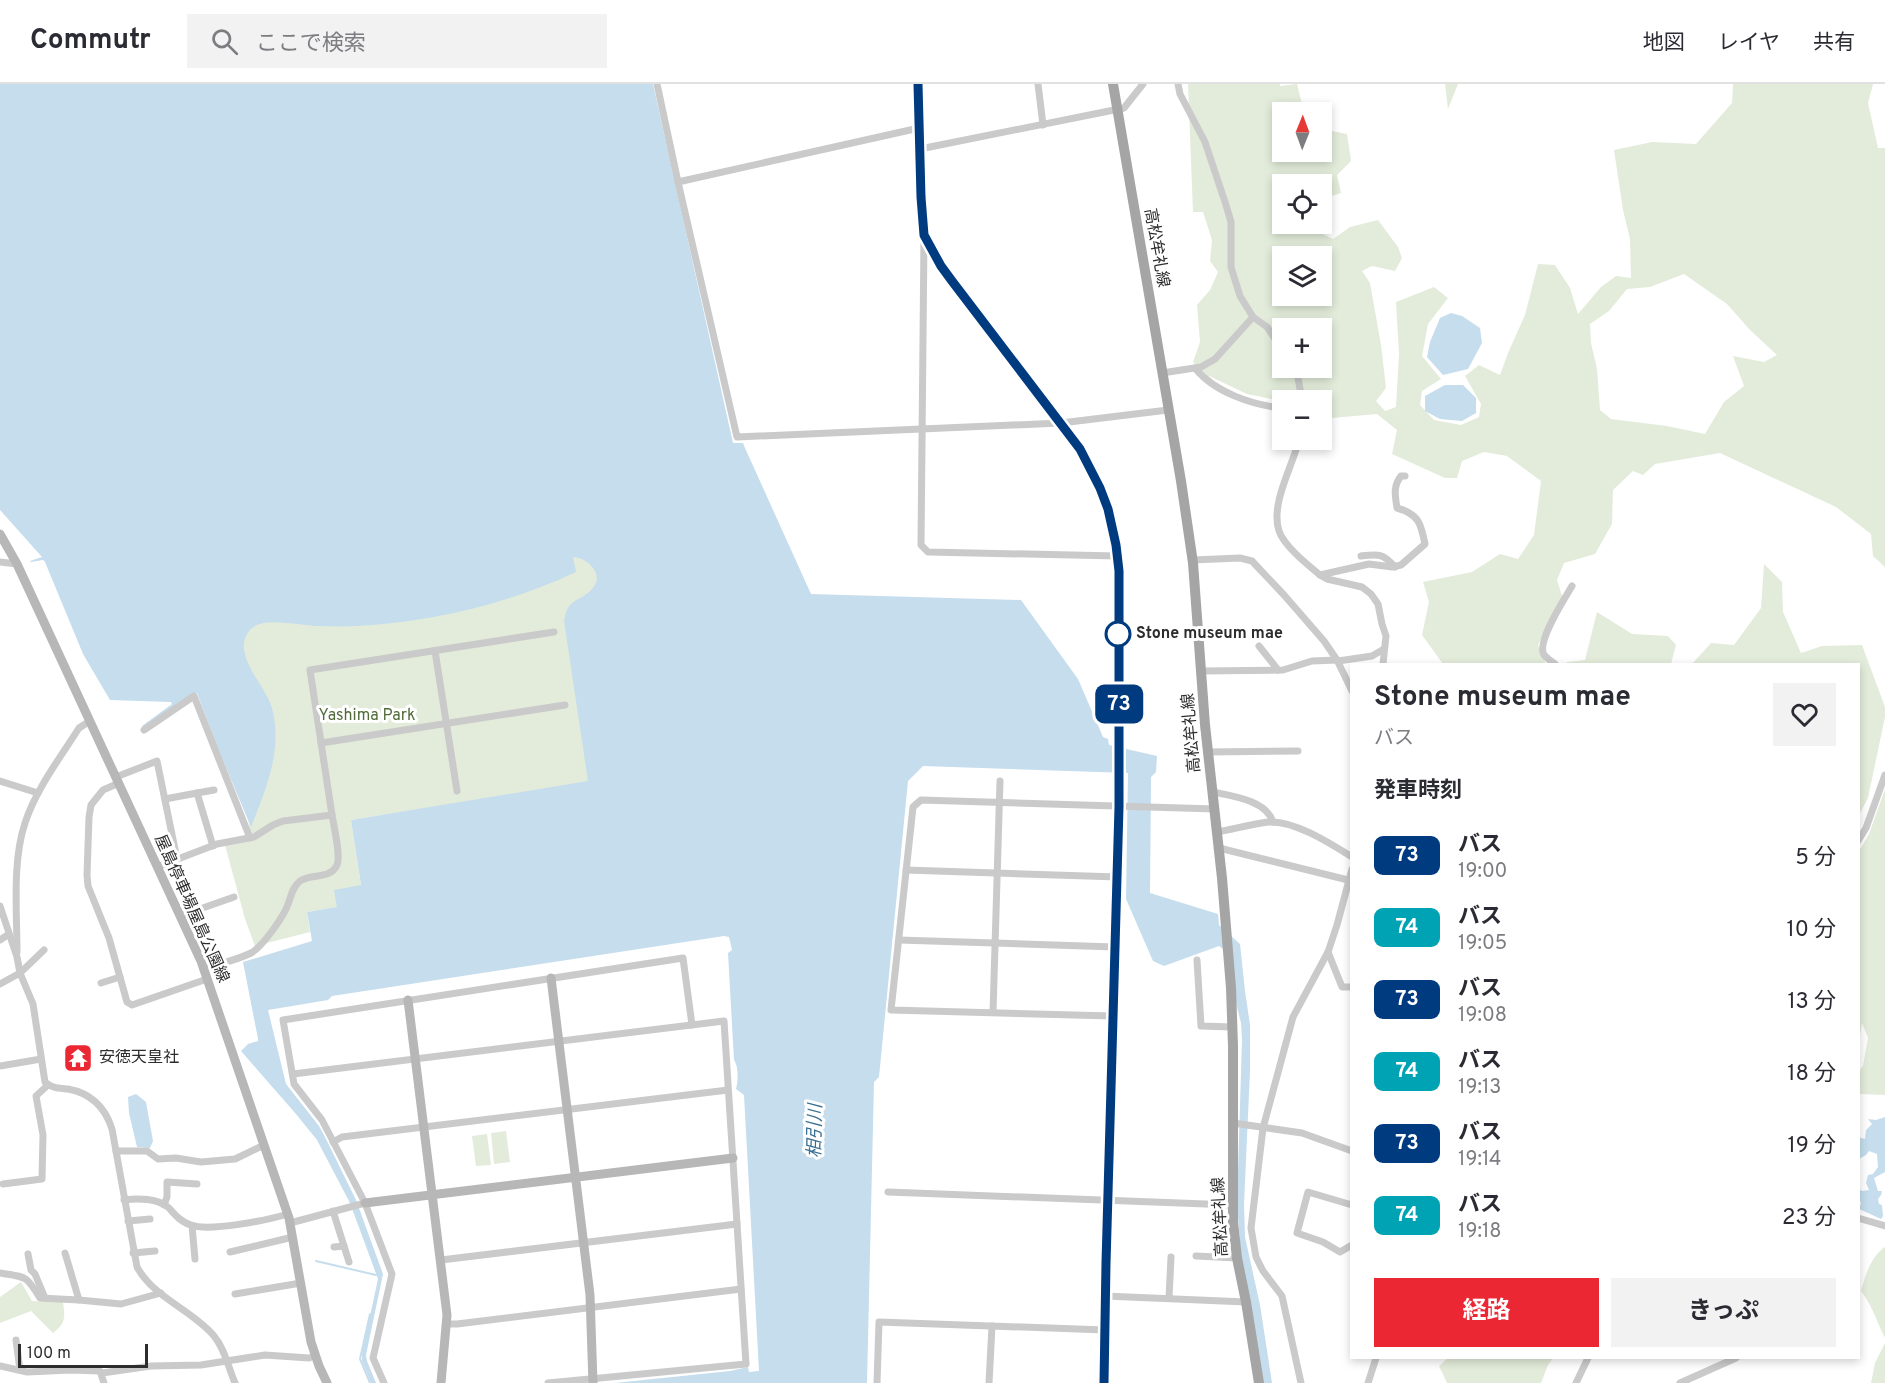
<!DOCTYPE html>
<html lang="ja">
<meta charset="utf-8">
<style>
:root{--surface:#fff;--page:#f2f2f3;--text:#2b2b33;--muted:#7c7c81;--line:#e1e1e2;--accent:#ec2734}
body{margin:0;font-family:Overpass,"Noto Sans JP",sans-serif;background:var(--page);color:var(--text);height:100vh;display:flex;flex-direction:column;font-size:22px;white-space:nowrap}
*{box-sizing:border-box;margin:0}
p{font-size:20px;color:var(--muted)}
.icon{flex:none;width:33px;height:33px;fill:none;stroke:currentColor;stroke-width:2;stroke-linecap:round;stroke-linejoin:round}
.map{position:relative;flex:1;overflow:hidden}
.drawer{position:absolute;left:1350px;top:579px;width:510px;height:696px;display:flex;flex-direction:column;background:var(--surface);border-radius:0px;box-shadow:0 3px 9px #0003}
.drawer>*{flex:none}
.badge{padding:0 12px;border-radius:9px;font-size:21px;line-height:39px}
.needle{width:39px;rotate:1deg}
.controls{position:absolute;left:1272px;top:18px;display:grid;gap:12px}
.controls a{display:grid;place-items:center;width:60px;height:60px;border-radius:0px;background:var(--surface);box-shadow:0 3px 9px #0003;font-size:30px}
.scale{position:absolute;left:18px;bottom:15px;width:130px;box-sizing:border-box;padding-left:6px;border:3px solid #2d2d2d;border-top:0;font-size:16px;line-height:21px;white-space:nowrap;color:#2d2d2d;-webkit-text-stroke:4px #fff;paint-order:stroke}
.map>.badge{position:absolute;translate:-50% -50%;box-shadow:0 0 0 3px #fff}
h2{padding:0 24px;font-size:22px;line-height:54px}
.round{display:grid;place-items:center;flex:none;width:63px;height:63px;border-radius:0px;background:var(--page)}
.head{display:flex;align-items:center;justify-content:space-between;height:102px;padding:0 24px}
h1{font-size:28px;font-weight:700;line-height:45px}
.primary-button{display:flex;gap:12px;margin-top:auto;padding:12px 24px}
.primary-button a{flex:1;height:69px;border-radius:0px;background:var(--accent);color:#fff;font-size:24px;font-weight:700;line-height:69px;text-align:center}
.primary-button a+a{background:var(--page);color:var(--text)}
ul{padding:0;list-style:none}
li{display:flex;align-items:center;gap:18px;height:72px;padding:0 24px}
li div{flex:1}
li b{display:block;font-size:22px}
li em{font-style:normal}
li .badge{min-width:66px;font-weight:700;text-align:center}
header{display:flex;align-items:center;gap:36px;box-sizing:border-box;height:84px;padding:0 30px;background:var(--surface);border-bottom:2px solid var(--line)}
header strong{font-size:28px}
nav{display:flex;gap:33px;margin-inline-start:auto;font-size:21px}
.search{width:420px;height:54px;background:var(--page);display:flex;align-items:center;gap:15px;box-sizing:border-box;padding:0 21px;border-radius:0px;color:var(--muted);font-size:22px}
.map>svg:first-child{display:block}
</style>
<header>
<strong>Commutr</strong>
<div class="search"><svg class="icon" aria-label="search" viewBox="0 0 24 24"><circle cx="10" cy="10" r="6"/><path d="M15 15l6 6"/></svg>ここで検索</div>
<nav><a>地図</a><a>レイヤ</a><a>共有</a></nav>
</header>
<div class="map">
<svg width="1885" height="1299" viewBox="0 0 1885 1299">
<rect width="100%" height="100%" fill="#fff"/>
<g fill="#e3ecda" fill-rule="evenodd">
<path d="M 1188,0 L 1280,0 L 1280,2 L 1297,0 L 1304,28 L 1282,28 L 1282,68 L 1322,68 L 1322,45 L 1347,50 L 1351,77 L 1337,91 L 1341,109 L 1322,115 L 1322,100 L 1282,100 L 1282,140 L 1319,140 L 1320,149 L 1333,155 L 1350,143 L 1378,136 L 1398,163 L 1402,174 L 1395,187 L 1372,182 L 1362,187 L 1370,199 L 1381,261 L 1386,304 L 1376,317 L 1385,327 L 1396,323 L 1399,270 L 1396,218 L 1434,203 L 1448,214 L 1428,240 L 1422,272 L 1441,295 L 1422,307 L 1420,321 L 1434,336 L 1461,341 L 1479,333 L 1481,320 L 1465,292 L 1479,281 L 1500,291 L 1508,269 L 1525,231 L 1538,180 L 1555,181 L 1570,204 L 1578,230 L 1601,203 L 1616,192 L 1631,194 L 1630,155 L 1623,126 L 1614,66 L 1652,58 L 1696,60 L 1732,19 L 1733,0 L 1873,0 L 1868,19 L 1878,64 L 1885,64 L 1885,483 L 1873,472 L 1871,450 L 1836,423 L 1720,369 L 1655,380 L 1643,391 L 1633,387 L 1613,406 L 1612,440 L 1595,470 L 1564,479 L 1557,496 L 1562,512 L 1538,561 L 1546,580 L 1443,580 L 1422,551 L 1429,518 L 1423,498 L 1472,488 L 1500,470 L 1518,475 L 1534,451 L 1541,397 L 1507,372 L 1484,368 L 1462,377 L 1457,394 L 1445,394 L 1392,370 L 1397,346 L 1377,330 L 1332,334 L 1322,320 L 1322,316 L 1318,316 L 1313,310 L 1302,316 L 1282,317 L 1247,310 L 1207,291 L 1193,278 L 1200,258 L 1197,221 L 1210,206 L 1218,188 L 1210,177 L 1212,156 L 1203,128 L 1193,128 ZM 1282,172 L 1322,172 L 1322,212 L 1282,212 ZM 1684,190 L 1727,220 L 1750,246 L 1777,271 L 1764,278 L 1733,272 L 1744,302 L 1724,318 L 1705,350 L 1667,342 L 1611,335 L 1600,326 L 1597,285 L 1591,259 L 1590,240 L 1609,227 L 1627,205 L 1650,203 ZM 1282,244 L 1322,244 L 1322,284 L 1282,284 Z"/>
<path d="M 1445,0 L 1458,0 L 1448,25 Z"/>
<path d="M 572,472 L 590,476 L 598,490 L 590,698 L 351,736 L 361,801 L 338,823 L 307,828 L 310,848 L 255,862 L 245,835 L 225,761 L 251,751 L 247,730 L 234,579 L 248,536 Z"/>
<path d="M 1764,480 L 1782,498 L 1783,528 L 1801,569 L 1822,562 L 1862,561 L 1885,623 L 1885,633 L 1868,714 L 1859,731 L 1858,580 L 1692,580 L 1711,559 L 1734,561 L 1761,524 Z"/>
<path d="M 1597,528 L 1632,550 L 1668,552 L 1676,561 L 1671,580 L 1566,580 L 1567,578 L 1585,576 Z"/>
<path d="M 1885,705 L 1885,1011 L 1859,1010 L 1859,987 L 1863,982 L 1868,954 L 1862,939 L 1859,957 L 1859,767 L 1869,750 Z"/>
<path d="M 506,1047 L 510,1078 L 494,1080 L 491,1049 Z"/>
<path d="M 487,1050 L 491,1081 L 476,1082 L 472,1052 Z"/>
<path d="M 1885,1163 L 1885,1254 C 1877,1238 1872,1221 1861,1207 C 1865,1192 1871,1172 1885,1163 Z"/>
<path d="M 21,1198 L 32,1217 L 63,1218 C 65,1234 66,1239 53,1249 L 31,1227 L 0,1239 L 0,1213 Z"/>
<path d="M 1885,1259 L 1885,1299 L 1871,1299 L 1875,1279 Z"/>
<path d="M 1448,1274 L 1553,1274 L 1548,1281 L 1541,1299 L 1447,1299 L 1439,1282 Z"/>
</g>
<g fill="#c5dded">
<path d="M 0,0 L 653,0 L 733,359 L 743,359 L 745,364 L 811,510 L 1021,516 L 1078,595 L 1103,653 L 1108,655 L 1109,661 L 1157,672 L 1156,688 L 1151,693 L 1150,809 L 1218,830 L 1219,841 L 1240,860 L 1245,907 L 1250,941 L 1250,987 L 1244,1120 L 1245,1153 L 1260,1221 L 1272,1299 L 1262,1299 L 1241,1172 L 1237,1120 L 1242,956 L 1241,939 L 1234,911 L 1233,872 L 1219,862 L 1164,882 L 1153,877 L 1126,815 L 1128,689 L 923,682 L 908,697 L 879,993 L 874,998 L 867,1299 L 615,1299 L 730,1287 L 748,1283 L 749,1288 L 759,1287 L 744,1011 L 736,1005 C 738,998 739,983 734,976 L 728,869 L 732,866 L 729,853 L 724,852 L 332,912 L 328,916 L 268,926 L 286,1000 L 319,1042 L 325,1053 L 356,1116 L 383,1190 L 366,1271 L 367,1277 L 376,1299 L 371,1299 L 362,1277 L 362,1269 L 378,1195 L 350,1119 L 317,1056 L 296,1030 L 241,967 L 248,960 L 258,957 L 258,955 L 243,878 L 312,857 L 307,828 L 337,823 L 334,806 L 361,801 L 351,736 L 588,697 L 564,537 C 569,512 577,520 591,506 C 606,492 589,474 573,473 L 576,488 C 508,520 431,538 356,542 C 343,543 329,542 315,542 C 299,541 271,535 257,541 C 251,543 247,549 245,554 C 238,578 266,602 272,624 C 283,666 266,705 251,743 L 219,667 L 197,609 L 145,645 L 142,642 L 172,620 L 171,618 L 110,616 L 83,570 L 45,478 L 43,476 L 31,478 L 30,477 L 42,473 L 0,426 Z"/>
<path d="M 1451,229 L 1462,232 L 1480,244 L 1482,259 L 1468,285 L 1443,291 L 1427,273 L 1430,258 L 1440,234 Z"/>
<path d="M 1445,301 L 1463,301 L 1476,314 L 1476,329 L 1462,337 L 1440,335 L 1425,327 L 1425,312 Z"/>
<path d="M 136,1010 L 146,1018 L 153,1057 L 150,1064 L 137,1063 L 129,1029 L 128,1013 Z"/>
<path d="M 1885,1033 L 1885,1088 L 1874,1094 L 1878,1107 L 1882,1107 L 1881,1111 L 1878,1115 L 1879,1120 L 1882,1121 L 1883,1132 L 1881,1135 L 1859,1125 L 1861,1119 L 1859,1114 L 1859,1105 L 1862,1107 L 1869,1106 L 1866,1099 L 1868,1091 L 1873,1090 L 1878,1083 L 1877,1070 L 1869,1067 L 1866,1071 L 1859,1075 L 1858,1053 L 1865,1055 L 1866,1046 L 1872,1040 L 1868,1035 L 1876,1036 Z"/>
</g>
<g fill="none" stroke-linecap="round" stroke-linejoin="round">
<g stroke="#c5dded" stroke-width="2">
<path d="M 316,1177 L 376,1191"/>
<path d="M 370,1299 L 360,1275 L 370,1230"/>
</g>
<g stroke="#cacaca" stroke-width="7">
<path d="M 657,0 L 678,98 L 919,44"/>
<path d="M 1038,0 L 1043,41"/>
<path d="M 1178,0 L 1180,10 L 1205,58 L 1226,121 L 1231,138 L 1231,183 L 1240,212 L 1253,233 L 1267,243 L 1282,265"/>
<path d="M 920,65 L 1124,24 L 1143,0"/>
<path d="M 678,98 L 737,353 L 1061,339 L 1168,326"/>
<path d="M 924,153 L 921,461 L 928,468 L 1117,472"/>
<path d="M 1195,284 C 1214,308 1252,321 1282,324"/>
<path d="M 1293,284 L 1298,294 L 1302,316"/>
<path d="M 1162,289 L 1201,283 L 1215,275 L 1253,233"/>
<path d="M 1299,356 C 1293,381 1270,420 1279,447 C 1284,462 1308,481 1320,491 L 1327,495 L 1362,503 L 1371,510 L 1378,520 L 1382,540 L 1386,552 L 1383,580"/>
<path d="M 1361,472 C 1378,470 1383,469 1395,483"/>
<path d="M 1193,476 L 1240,474 L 1252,477 L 1284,511 L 1324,557 L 1337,576"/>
<path d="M 0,478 L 17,480"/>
<path d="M 1320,491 L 1369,480 L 1392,483 L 1401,481 L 1425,460 C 1421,440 1419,430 1397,424 C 1395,411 1393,402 1401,392 L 1405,392"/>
<path d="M 1259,562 L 1278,586"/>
<path d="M 435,567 L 457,707"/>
<path d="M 1338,577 L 1372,572 L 1384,565"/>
<path d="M 1555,580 C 1552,578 1547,574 1544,571 C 1536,558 1565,514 1572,502"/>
<path d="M 1202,587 L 1283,586 L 1312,577 L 1337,576 L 1352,607"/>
<path d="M 144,646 L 194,612 L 250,754"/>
<path d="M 321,659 L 565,621"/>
<path d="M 1208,668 L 1298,667"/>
<path d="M 116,693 L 157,677 L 177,775"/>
<path d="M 0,697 L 38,709"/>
<path d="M 119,699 L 103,706 L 91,721 L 89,733 L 87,791 L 88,802 L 109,854 L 127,918 L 132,921 L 207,895"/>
<path d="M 1213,708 C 1232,712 1266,716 1273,738"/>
<path d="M 197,709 L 214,706"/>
<path d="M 165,715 L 197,709 L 213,762"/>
<path d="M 1217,748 C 1234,745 1252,740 1269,738 C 1294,736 1331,760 1352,773"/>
<path d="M 1858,757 L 1866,744 L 1885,691"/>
<path d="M 1219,764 L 1348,796"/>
<path d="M 157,783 L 217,760 L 254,753 L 273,741 L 283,737 L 332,731 L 310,586 L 554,548"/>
<path d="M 906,786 L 1118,793"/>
<path d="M 0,822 L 17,873 L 20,889 L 33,920 L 45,998 C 51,1004 59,1004 68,1005 C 90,1009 105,1023 112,1045 L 137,1183 C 154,1214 192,1226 214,1252 C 225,1265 228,1283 235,1299"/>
<path d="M 180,832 L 234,813"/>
<path d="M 0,856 L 9,850"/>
<path d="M 899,856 L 1115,863"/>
<path d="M 17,868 C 17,827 12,778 25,739 C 36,705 60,674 79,644 L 90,637"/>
<path d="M 1328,868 L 1342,903 L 1352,903"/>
<path d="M 1197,876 L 1201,942 L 1232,943"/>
<path d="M 203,885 C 219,880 237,876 251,869 C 262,863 280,837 286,825 C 291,815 291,804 300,797 C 311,789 330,796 337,781 C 341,772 334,743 332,731"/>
<path d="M 101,899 L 120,893"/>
<path d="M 0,900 L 20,889 L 44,866"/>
<path d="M 993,928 L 1000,697"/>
<path d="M 1113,932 L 891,926 L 913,723 L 921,716 L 1215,725"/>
<path d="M 0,982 L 41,975"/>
<path d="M 293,990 L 724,937 L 746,1280 L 548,1299"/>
<path d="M 1233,1039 L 1302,1049 L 1352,1067"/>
<path d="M 333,1058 L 342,1053 L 728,1006"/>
<path d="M 116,1067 L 147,1067 L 158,1075 L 176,1074 L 201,1078 L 235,1075 L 264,1061"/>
<path d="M 3,1100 L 42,1095 L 43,1051 L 36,1012 L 48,1001"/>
<path d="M 888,1108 L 1232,1121"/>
<path d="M 124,1116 C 137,1114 158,1114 169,1124 C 175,1131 181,1138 191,1141 C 209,1148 268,1136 288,1130"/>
<path d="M 164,1121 L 167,1113 L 167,1098 L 197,1100"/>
<path d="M 1352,1121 L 1308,1108 L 1297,1149 L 1323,1158 L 1340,1168 L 1352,1161"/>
<path d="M 333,1127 L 349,1178"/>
<path d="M 1858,1134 L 1885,1142"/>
<path d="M 128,1137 L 150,1135"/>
<path d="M 290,1139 L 365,1119"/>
<path d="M 192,1142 L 195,1175"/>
<path d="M 334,1163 L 344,1162"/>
<path d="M 230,1168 L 293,1153"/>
<path d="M 65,1169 L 79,1216"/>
<path d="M 133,1169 L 155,1167"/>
<path d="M 28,1170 L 31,1186 L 35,1190 L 45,1214"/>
<path d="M 1196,1172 L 1237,1174"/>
<path d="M 441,1176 L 737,1140"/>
<path d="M 0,1189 C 26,1193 26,1191 40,1214 L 79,1216 L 121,1220 L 161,1209"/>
<path d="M 235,1210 L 301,1199"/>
<path d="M 1105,1212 L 1246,1218"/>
<path d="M 1169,1214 L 1171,1173"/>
<path d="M 447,1240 L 457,1240 L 741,1205"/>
<path d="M 16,1256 L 20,1286"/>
<path d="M 0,1282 L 27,1288 L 71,1286 L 100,1287 L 104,1299"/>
<path d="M 102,1289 L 151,1282 L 201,1281 L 265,1271 L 309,1274 L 315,1272"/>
<path d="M 384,1299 L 373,1274 L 392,1190 L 365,1119 L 322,1036 L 294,1000 L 283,936 L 683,874 L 692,941"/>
<path d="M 877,1299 L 879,1238 L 1105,1246"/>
<path d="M 989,1299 L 992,1242"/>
<path d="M 1301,1299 L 1282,1212 L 1263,1187 L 1256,1173 L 1251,1144 L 1263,1044 L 1293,933 L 1328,868 L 1337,841 L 1352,785"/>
<path d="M 1368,1299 L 1376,1274"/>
<path d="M 1576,1299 L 1588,1274"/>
<path d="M 1680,1299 L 1736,1274"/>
</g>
<g stroke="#b7b7b7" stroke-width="9">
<path d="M 918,0 L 921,113 L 924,151 L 941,182 L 952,197 L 1080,365 L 1100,404 L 1108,425 L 1116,461 L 1119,487 L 1119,740 L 1106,1179 L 1104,1299"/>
<path d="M 0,450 L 17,480 L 201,877 L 289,1134 L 311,1258 L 319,1282 L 327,1299"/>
<path d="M 551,894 L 590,1211 L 593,1299"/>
<path d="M 408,916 L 447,1231 L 441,1299"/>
<path d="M 365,1119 L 733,1074"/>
</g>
<path stroke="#a5a5a5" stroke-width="10" d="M 1113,0 L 1181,397 L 1193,479 L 1205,641 L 1222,794 L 1231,904 L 1233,962 L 1233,1138 L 1237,1174 L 1246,1218 L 1259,1299"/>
</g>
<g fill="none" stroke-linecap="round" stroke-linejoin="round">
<g stroke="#fff" stroke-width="14">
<path id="line" d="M 918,0 L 921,113 L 924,151 L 941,182 L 952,197 L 1080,365 L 1100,404 L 1108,425 L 1116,461 L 1119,487 L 1119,723 L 1106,1179 L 1104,1299"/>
</g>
<use href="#line" stroke="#003b80" stroke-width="9"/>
</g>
<defs>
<g id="temple-square" transform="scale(1.5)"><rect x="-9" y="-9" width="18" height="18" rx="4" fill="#ec2734" stroke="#fff"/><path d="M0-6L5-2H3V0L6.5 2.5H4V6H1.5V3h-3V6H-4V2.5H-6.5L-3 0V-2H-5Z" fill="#fff"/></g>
</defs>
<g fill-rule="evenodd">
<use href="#temple-square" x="78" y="974"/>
</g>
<circle fill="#fff" stroke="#003b80" stroke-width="3" cx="1118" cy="550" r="12"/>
<g text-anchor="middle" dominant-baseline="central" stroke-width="6" stroke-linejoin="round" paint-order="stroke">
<g font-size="16" fill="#2d2d2d" stroke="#fff">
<text transform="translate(1156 164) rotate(80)">高松牟礼線</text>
<text transform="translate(1192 649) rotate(-95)">高松牟礼線</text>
<text transform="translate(191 825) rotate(66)">屋島停車場屋島公園線</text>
<text transform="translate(1221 1133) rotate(-93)">高松牟礼線</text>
</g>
<g font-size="16" font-weight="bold" fill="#2d2d2d" stroke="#fff" text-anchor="start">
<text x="1136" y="550">Stone museum mae</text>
</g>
<g font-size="16" fill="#506b39" stroke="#fff">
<text x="367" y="632">Yashima Park</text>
</g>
<g font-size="16" fill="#2d2d2d" stroke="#fff" text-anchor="start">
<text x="99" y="974">安徳天皇社</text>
</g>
<g font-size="18" font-style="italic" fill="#386f92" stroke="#fff">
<text transform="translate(816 1047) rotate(-89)">相引川</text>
</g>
</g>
</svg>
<div class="controls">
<a><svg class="needle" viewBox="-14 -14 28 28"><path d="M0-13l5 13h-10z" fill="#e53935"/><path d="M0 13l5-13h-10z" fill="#7c7c81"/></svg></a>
<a><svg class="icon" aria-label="locate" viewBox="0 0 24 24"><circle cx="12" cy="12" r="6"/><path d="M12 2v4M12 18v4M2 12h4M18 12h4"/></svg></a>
<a><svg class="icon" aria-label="layers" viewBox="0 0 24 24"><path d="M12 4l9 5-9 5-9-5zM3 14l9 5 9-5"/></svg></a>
<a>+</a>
<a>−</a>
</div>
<div class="scale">100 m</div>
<b class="badge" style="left:1119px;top:620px;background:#003b80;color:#fff">73</b>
<section class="drawer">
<div class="head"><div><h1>Stone museum mae</h1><p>バス</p></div><a class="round"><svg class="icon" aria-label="heart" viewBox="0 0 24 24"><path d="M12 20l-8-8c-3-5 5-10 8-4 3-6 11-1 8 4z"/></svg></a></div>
<h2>発車時刻</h2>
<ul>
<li><span class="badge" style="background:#003b80;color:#fff">73</span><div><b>バス</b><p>19:00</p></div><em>5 分</em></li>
<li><span class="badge" style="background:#00a3b4;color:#fff">74</span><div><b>バス</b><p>19:05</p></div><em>10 分</em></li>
<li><span class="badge" style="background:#003b80;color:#fff">73</span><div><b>バス</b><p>19:08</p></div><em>13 分</em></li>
<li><span class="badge" style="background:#00a3b4;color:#fff">74</span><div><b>バス</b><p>19:13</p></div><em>18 分</em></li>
<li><span class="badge" style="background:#003b80;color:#fff">73</span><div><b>バス</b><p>19:14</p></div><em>19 分</em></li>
<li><span class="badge" style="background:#00a3b4;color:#fff">74</span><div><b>バス</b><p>19:18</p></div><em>23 分</em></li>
</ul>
<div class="primary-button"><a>経路</a><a>きっぷ</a></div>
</section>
</div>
